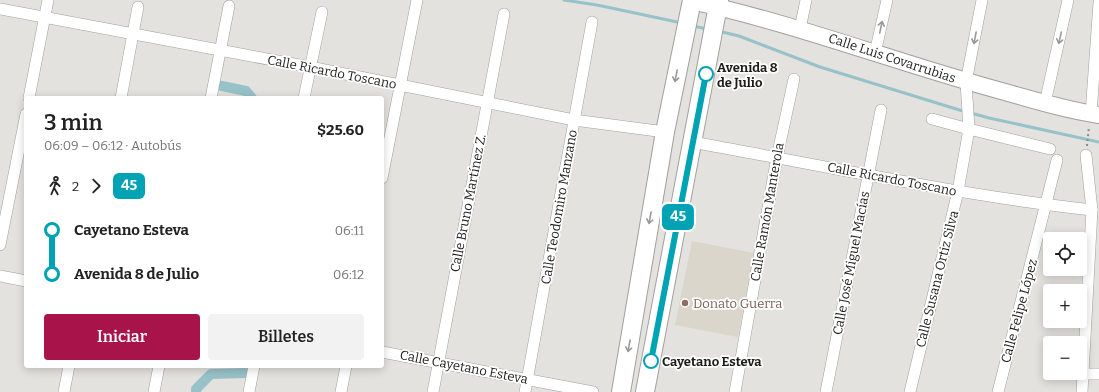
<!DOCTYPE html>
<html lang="es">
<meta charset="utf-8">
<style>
:root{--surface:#fff;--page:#f2f2f2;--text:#222;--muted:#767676;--accent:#a81449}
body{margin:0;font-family:Bitter,serif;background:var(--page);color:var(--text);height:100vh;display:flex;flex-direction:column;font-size:15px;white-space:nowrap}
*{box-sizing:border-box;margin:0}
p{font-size:13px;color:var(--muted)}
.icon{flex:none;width:22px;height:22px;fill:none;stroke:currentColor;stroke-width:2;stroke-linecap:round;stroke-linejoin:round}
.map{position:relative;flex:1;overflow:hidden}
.side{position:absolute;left:24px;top:96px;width:360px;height:272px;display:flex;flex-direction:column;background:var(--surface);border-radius:4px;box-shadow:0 2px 10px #0003}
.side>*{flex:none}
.badge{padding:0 8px;border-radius:6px;font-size:14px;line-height:26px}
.buttons{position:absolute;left:1043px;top:232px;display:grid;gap:8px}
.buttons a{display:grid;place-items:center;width:44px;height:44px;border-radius:4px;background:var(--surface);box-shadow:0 2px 10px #0003;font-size:20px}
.map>.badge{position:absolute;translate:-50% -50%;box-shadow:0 0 0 2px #fff}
.legs{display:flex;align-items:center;gap:6px;height:44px;padding:0 20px;font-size:13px}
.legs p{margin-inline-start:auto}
.headline{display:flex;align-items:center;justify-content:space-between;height:68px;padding:0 20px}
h1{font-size:22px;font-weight:600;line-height:30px}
.primary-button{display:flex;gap:8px;margin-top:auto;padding:8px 20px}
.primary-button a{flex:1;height:46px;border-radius:4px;background:var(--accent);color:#fff;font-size:16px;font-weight:600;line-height:46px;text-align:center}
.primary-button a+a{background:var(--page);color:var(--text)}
ul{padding:0 20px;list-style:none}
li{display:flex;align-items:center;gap:14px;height:44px;font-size:15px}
li i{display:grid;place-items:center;width:6px;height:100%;margin:0 5px;background:currentColor}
li i::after{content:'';width:10px;height:10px;margin:-5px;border:3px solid;border-radius:50%;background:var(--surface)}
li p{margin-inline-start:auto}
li:first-child i{background:linear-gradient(#0000 50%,currentColor 0)}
li:last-child i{background:linear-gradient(currentColor 50%,#0000 0)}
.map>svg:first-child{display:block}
</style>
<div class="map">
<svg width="1099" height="392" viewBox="0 0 1099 392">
<rect width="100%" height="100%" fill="#e3e2de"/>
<path fill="#dbd6cc" d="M 692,241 L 754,253 L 738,337 L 675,325 Z"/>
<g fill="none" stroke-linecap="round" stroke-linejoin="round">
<g stroke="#98c2c9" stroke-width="3">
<path d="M 564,0 L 597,5 L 682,23"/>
<path d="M 693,26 L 707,29"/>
<path d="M 718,31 L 739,36 L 820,67 L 966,112"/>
<path d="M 971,113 L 989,118 L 1099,142"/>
</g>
<g stroke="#98c2c9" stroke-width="10">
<path d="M 222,86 L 246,91 L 252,98"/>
<path d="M 196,392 L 196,389 L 211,374 L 245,373"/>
</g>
<g stroke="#a2a09d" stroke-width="12">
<g id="street">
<path d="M 0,9 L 310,67 L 574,120 L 665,132"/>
<path d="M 800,29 L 806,0"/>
<path d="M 875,53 L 887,0"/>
<path d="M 29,98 L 48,0"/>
<path d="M 121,98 L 138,7"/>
<path d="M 211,98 L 229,6"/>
<path d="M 304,98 L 322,12"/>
<path d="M 1045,103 L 1068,0"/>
<path d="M 1091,114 L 1099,3"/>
<path d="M 932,119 L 969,129 L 1050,149"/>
<path d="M 692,142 C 825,166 958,195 1092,210"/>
<path d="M 382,178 L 417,0"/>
<path d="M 0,245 L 26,114"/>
<path d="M 0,276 L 26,281"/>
<path d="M 382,352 L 593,392"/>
<path d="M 1083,374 L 1099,374"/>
<path d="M 64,392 L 69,366"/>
<path d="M 154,392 L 159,366"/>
<path d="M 249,392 L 254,366"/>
<path d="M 341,392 L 346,366"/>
<path d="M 433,392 L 504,14"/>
<path d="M 525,392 L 592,22"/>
<path d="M 735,392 L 777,157 L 794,79"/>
<path d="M 826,392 L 881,110"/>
<path d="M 910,392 L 958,191 L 969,129 L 966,82 L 982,0"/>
<path d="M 998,392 L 1057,160"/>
<path d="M 1082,392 L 1092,210 L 1086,155"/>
</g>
</g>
<g stroke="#a2a09d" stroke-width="18">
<path id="secondary" d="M 691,1 C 798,24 900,64 1005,92 C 1036,101 1067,110 1099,115"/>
</g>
<g stroke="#a2a09d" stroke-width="20">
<g id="primary">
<path d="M 621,392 L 665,132 L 692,0"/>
<path d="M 645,392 L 719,0"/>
</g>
</g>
<path stroke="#898885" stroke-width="2" stroke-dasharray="2 3" stroke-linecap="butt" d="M 1087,146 L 1089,126"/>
<use href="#street" stroke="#fff" stroke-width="11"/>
<use href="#secondary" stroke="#fff" stroke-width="16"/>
<use href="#primary" stroke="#fff" stroke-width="18"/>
</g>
<defs><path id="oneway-shaft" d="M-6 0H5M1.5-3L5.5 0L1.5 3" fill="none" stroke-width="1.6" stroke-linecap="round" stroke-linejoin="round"/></defs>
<g stroke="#9a9999">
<use href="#oneway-shaft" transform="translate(881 27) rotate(-78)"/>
<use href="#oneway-shaft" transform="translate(975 38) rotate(101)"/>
<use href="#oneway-shaft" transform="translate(1060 38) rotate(103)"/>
<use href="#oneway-shaft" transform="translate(676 76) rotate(101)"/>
<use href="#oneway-shaft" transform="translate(650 218) rotate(100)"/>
<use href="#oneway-shaft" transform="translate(629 346) rotate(100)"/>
</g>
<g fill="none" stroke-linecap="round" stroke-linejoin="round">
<g stroke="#fff" stroke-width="9">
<path id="line-1" d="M 651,361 L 706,74"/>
</g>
<use href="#line-1" stroke="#00a3b4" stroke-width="6"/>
</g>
<g fill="#fff" stroke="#00a3b4" stroke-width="2">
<circle cx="706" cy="74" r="7"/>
<circle cx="651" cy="361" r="7"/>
</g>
<circle fill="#8d6e63" stroke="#fff" stroke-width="1.5" cx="685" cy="303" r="4"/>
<g text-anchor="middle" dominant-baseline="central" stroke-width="3.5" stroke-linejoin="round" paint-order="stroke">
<g font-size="13" fill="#1e1d1c" stroke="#fff">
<text transform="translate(892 58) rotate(18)">Calle Luis Covarrubias</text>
<text transform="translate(332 72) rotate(11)">Calle Ricardo Toscano</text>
<text transform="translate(892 179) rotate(11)">Calle Ricardo Toscano</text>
<text transform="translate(468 203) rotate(-79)">Calle Bruno Martínez Z.</text>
<text transform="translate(559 207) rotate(-80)">Calle Teodomiro Manzano</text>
<text transform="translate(767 212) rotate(-80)">Calle Ramón Manterola</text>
<text transform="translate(851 263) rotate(-79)">Calle José Miguel Macías</text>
<text transform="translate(937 279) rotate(-76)">Calle Susana Ortiz Silva</text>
<text transform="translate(1019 311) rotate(-75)">Calle Felipe López</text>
<text transform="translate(464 367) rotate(11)">Calle Cayetano Esteva</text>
</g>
<g font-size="13" font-weight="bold" fill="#1e1d1c" stroke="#fff" text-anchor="start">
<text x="717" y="67">Avenida 8<tspan x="717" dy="15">de Julio</tspan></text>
<text x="662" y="361">Cayetano Esteva</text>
</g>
<g font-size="13" fill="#785e54" stroke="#fff" text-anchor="start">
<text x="693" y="303">Donato Guerra</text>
</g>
</g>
</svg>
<div class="buttons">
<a><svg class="icon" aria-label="locate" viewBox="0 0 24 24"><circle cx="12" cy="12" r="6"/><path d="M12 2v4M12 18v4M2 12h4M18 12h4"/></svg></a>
<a>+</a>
<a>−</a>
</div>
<b class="badge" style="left:678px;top:217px;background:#00a3b4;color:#fff">45</b>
<section class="side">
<div class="headline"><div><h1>3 min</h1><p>06:09 – 06:12 · Autobús</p></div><b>$25.60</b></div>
<div class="legs"><svg class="icon" aria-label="walk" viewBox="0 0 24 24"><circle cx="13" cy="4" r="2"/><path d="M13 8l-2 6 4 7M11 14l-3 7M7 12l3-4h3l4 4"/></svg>2<svg class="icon" aria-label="forward" viewBox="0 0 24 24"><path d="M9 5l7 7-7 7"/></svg><b class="badge" style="background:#00a3b4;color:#fff">45</b></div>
<ul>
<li><i style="color:#00a3b4"></i><b>Cayetano Esteva</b><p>06:11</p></li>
<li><i style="color:#00a3b4"></i><b>Avenida 8 de Julio</b><p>06:12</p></li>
</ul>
<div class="primary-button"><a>Iniciar</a><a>Billetes</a></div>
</section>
</div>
